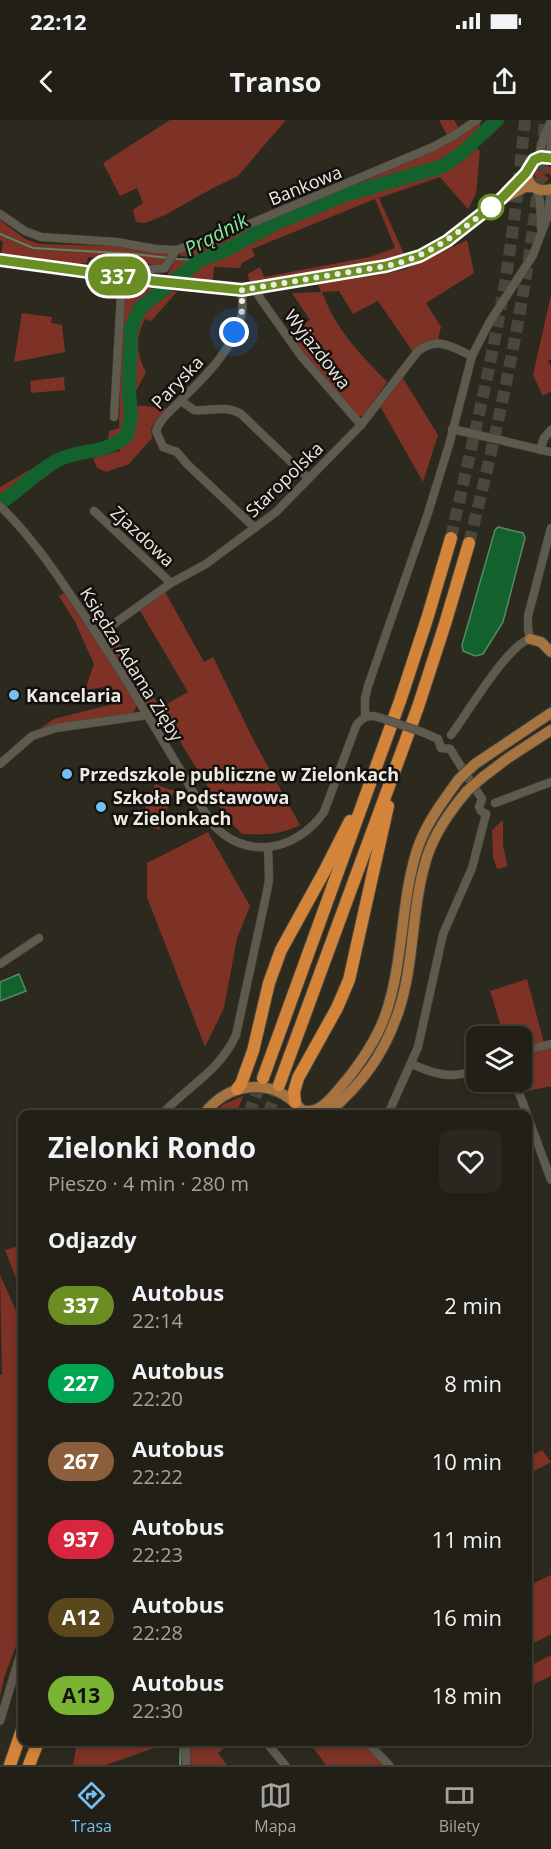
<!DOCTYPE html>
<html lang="pl">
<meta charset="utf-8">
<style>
:root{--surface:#211f16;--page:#29271f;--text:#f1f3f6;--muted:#a2a2a1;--line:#3e3d35;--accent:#72c1f5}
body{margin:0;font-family:"Open Sans",sans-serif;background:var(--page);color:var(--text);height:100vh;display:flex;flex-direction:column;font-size:22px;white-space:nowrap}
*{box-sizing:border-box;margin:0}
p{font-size:20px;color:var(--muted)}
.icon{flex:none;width:33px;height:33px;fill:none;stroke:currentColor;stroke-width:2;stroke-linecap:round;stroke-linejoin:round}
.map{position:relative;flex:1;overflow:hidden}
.details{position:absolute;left:18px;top:990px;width:514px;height:636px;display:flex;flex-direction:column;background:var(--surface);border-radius:12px;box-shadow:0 3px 9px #0003,0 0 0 2px var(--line)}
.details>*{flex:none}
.badge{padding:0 12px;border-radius:20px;font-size:21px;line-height:39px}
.controls{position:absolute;left:466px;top:906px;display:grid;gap:12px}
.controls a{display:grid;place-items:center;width:66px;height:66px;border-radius:12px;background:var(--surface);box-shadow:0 3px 9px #0003,0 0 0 2px var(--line);font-size:30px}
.you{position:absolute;width:30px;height:30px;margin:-15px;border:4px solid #fff;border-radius:50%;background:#1a73e8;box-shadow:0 0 0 9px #1a73e833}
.map>.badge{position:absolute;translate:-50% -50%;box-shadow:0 0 0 3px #fff}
h2{padding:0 30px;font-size:22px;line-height:54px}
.round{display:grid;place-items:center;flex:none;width:63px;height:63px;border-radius:12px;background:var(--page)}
.head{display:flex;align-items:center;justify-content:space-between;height:102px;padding:0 30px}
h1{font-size:28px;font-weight:700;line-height:45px}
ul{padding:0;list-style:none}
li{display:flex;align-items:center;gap:18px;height:78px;padding:0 30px}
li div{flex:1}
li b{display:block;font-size:22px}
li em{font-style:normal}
li .badge{min-width:66px;font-weight:700;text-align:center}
.status{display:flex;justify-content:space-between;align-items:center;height:42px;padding:0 30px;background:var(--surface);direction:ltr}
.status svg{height:16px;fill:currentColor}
header{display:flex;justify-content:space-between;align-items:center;height:78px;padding:0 30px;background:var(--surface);font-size:27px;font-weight:700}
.menu{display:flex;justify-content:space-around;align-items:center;height:84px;border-top:2px solid var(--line);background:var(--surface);font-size:16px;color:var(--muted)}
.menu a{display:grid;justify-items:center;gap:3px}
.menu .current{color:var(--accent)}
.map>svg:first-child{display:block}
</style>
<div class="status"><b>22:12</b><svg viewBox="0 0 49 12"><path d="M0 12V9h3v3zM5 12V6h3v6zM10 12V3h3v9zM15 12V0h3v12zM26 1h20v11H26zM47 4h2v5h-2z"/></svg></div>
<header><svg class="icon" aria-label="back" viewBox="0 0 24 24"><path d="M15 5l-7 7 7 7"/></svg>Transo<svg class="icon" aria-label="share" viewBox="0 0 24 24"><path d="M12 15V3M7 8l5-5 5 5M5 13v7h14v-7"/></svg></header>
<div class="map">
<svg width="551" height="1645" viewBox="0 0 551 1645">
<rect width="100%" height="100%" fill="#2c291e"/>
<g fill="#7e3226">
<path d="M 170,0 L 286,0 L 238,56 L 213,68 L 165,95 L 145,103 L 136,102 L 133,90 L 143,83 L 137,68 L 120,76 L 103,43 Z"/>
<path d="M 439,0 L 454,0 L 460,10 L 448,17 Z"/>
<path d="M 479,0 L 481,10 L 453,36 L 436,46 L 346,71 L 297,90 L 296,86 L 364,61 L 427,34 L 457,18 Z"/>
<path d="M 475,27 L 480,31 L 476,74 L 468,89 L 440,57 L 379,78 L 404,134 L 384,140 L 254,163 L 249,160 L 248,154 L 260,147 L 264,157 L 370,137 L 395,128 L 375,79 L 252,129 L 255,136 L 242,143 L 240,148 L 214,147 L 213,161 L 186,157 L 207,140 L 313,92 L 350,79 L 435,55 L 446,50 Z"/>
<path d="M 542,44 L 551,47 L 551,55 L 546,53 L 544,55 L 549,59 L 546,62 L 539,61 L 534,55 L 536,48 Z"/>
<path d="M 0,100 L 25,119 L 40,124 L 114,126 L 169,133 L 168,142 L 160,145 L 88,137 L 87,143 L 70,145 L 1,135 L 3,122 L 0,120 Z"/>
<path d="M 256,105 L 258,108 C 237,121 204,145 177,134 Z"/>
<path d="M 467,120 L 474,153 L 426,183 L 441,207 L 438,220 L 429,220 L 413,232 L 378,181 L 353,194 L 339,171 L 322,172 C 337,212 359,232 387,262 L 363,296 L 358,296 L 311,243 L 290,214 L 310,200 L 292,173 L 321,172 L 318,164 L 380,155 L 406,149 Z"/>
<path d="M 175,140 L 190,141 L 177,157 L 167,156 Z"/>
<path d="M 129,165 L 177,172 L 151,201 L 145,199 C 135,217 136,234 146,252 L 133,277 L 133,285 L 166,288 L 151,308 L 152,318 L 129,344 L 106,352 L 97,348 L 93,338 L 120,331 L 118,326 L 105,332 L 66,341 L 8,386 L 0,376 L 0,367 L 56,335 L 70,330 L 108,323 L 109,311 L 119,308 L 123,173 Z"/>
<path d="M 551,175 L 551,239 L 548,241 L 551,247 L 551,271 L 543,276 L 533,255 Z"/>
<path d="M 22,193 L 52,197 L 51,203 L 62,205 L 65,232 L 14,242 Z"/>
<path d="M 401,255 L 438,315 L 423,362 L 379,284 Z"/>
<path d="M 64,257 L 65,270 L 31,273 L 30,261 Z"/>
<path d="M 164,470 L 204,542 L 213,537 L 255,623 L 300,705 C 280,715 265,715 242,714 L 228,700 L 160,589 L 152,593 L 104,517 L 111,509 L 138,555 L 141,554 L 160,588 L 188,572 L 139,489 Z"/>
<path d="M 64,473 L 138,583 L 133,593 L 51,605 L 39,609 L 54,599 L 117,583 L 111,566 L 85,570 L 94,544 L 75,502 L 59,476 Z"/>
<path d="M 155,664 L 174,671 L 159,710 L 140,702 Z"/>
<path d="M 503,700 L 503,725 L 507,744 L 507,747 L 497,749 L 493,737 L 492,710 Z"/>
<path d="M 208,712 L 250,786 L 237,818 L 224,888 L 205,927 L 147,777 L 147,743 Z"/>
<path d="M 527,859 L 544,923 L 522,929 L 522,916 L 504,916 L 490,871 Z"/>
<path d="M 551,927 L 551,966 L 522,972 L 518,962 L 522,962 L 522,937 Z"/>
<path d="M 243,976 L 236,994 L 213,994 L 224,984 Z"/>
<path d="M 22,1125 L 22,1174 L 5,1130 Z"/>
<path d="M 0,1155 L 22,1204 L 22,1510 L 4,1558 L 0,1577 L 0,1255 L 2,1254 Z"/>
<path d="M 542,1330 L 551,1342 L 528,1354 L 528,1337 Z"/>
<path d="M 551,1455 L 551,1514 L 528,1526 L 528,1466 Z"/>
<path d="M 551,1535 L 551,1556 L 528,1567 L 528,1547 Z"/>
<path d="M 77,1622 L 171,1622 L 106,1645 L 73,1645 Z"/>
<path d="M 191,1622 L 231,1622 L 218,1633 L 227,1645 L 190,1645 Z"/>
<path d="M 305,1622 L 361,1622 L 384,1645 L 326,1645 L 315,1630 Z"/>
</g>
<g fill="#13622e" stroke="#548b64" stroke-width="1.5">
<path d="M 498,407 L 523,413 L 525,418 L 503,502 L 483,534 L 475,536 L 463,531 L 462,525 L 495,410 Z"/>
<path d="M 19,854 L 26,871 L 0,881 L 0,862 Z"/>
</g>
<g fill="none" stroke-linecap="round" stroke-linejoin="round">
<g stroke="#548b64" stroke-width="2">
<path d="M 0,114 L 33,128 L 134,134 L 168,138"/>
<path d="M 174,139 L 200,140"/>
<path d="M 180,1645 L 181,1622"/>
</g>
<path stroke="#13622e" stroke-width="14" d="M 0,381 L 6,379 C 23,366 39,350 58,340 C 81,329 107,334 127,315 L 131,295 L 129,272 L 131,208 L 140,188 L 200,140 L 222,132 L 274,104 L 345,75 L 443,46 L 463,32 L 497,0"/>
<g stroke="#49463b" stroke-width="12" stroke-dasharray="12 6" stroke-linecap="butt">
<path d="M 451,418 C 468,341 487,264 501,186 C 512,124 519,62 525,0"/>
<path d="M 469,423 C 492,333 512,242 527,150 C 535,101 540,50 545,0"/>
<path d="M 249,994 L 262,959"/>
<path d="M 268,994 L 279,965"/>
</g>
<g stroke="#49453c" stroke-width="9">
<g id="minor">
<path d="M 550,6 L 551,34"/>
<path d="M 538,38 L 544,16 L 551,1"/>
<path d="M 536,68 L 540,81 L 541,108"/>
<path d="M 0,94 L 25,111 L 41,117 L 116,122 L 156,129 L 176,130 L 228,113 L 433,27 L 455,15 L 477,0"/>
<path d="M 135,159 C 141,146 153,150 165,148 L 176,130"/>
<path d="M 255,169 L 260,178 L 301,236 L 361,305"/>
<path d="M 242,170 C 242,177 243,186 242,193 C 235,227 206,256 182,279 C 173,289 160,298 156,311 L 163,327 L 177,332 L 187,344 L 255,408"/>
<path d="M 181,281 L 194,290 C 211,292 225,284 241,294 L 308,358"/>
<path d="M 114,297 L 122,157"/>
<path d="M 452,309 L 551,332"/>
<path d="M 540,330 L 544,318 L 551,310"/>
<path d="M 0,386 C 34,419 60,459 86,498 C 130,564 170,632 210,701 C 243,742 296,732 324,692 L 356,606 C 363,596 369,594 381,598"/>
<path d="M 94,391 L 171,463"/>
<path d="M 97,516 L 171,463 L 206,444 L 276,392 L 361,305 L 418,231 C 439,216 451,227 472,236"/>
<path d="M 365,596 L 365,578 L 368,566 L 428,393 L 449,325 L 472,236 L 489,203 L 533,135 L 547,98 L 551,73"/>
<path d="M 422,612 L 438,619"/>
<path d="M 451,615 C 467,594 508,524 530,519 L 528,509 L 528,496 L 551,408"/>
<path d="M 438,619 L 441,628 L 450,629"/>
<path d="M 450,629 L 482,679 L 479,687 L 481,691 L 486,694"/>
<path d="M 0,644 L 32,616 L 56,608 L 148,595"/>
<path d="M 495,683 L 551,662"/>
<path d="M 0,844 L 39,818"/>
<path d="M 522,931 L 551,924"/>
<path d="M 412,944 C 436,955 451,959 477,950"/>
<path d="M 515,962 L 527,994"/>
<path d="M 162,994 C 188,966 219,952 236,915 L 266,776 L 269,760 L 268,727"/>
<path d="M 388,994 L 418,927 L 443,814 L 472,748 L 486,694"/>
<path d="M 528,997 L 551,1060"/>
<path d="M 0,1601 L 22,1529"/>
<path d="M 186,1622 L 186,1645"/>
<path d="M 266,1622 L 285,1645"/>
<path d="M 367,1622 L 389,1645"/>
</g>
</g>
<g stroke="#49453c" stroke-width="12">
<g id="major">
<path d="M 551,38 C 520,28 519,78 551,69"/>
<path d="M 506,77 L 525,67 L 533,67"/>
<path d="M 0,140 L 210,168 L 255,169 L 393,145 L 420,136 L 447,121 L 495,84 L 527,51"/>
<path d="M 530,519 L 541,522 L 551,532"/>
<path d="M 475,644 L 551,593"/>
<path d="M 483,657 L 508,638 L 551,610"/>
<path d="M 302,990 C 317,995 330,980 339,969 C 358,947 375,923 385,896 C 404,842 400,784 417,730 C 426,703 443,681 459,659"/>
<path d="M 204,994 C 228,963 270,956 299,987"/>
<path d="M 327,994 C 362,964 384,935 399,890 C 415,841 411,787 427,737 C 435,712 450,691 467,671"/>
</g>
</g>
<g stroke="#49453c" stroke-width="14">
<g id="highway">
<path d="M 263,958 L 400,581 L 427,499 L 451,418"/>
<path d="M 279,965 L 418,587 L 445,504 L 469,423"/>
<path d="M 237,969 L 241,964 L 253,931 L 269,863 L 281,830 L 324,752 L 350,701"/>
<path d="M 295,982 L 294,972 L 298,958 L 337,888 L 349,860 L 388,686"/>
<path d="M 10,1645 L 22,1610"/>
<path d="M 29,1645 L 38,1622"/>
</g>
</g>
<use href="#minor" stroke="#5e5a4d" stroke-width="8"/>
<use href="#major" stroke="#a57441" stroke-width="10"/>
<use href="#highway" stroke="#d58539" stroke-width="12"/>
<g stroke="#49453c" stroke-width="9" stroke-linecap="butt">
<path id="minor-bridge" d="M 381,598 L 422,612"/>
</g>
<g stroke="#49453c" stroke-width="12" stroke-linecap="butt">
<g id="major-bridge">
<path d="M 459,659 L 475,644"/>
<path d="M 467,671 L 483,657"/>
</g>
</g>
<use href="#minor-bridge" stroke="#5e5a4d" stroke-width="8"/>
<use href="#major-bridge" stroke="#a57441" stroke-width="10"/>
</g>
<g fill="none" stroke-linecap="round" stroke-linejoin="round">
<g stroke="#fff" stroke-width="14">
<path id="line" d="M 0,140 L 154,161 L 242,170 L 386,146 L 420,136 L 447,121 L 502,78 L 526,53 L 534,40 L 541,37 L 551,38"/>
</g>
<use href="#line" stroke="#6b8e23" stroke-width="9"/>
<path stroke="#eceae2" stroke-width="6" stroke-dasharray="0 10.8" d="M 234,212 L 242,191 L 242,170 L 386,146 C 429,138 461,110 495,84 L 491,87"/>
</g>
<circle fill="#fff" stroke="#6b8e23" stroke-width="3" cx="491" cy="87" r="12"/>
<g fill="#72c1f5" stroke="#13110d" stroke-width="2">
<circle cx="14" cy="575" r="6"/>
<circle cx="67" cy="654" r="6"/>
<circle cx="101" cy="687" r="6"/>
</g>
<g text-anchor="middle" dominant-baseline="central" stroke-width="5" stroke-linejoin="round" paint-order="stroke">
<g font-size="18" fill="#eceae2" stroke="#13110d">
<text transform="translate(305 65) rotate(-22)">Bankowa</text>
<text transform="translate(318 229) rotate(52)">Wyjazdowa</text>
<text transform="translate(177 262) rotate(-46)">Paryska</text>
<text transform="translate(284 359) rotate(-44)">Staropolska</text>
<text transform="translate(143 416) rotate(43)">Zjazdowa</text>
<text transform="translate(132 544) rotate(58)">Księdza Adama Zięby</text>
</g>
<g font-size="18" font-weight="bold" fill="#eceae2" stroke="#13110d" text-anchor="start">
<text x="26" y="575">Kancelaria</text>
<text x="79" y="654">Przedszkole publiczne w Zielonkach</text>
<text x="113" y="677">Szkoła Podstawowa<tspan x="113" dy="21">w Zielonkach</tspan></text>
</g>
<g font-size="20" font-style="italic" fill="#85e79c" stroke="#13110d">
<text transform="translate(216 114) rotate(-28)">Prądnik</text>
</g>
</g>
</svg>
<div class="controls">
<a><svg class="icon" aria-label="layers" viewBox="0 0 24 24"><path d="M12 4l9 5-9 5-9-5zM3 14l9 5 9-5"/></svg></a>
</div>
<div class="you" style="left:234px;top:212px"></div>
<b class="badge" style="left:118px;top:156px;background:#6b8e23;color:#fff">337</b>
<section class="details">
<div class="head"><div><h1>Zielonki Rondo</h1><p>Pieszo · 4 min · 280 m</p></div><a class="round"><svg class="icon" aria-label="heart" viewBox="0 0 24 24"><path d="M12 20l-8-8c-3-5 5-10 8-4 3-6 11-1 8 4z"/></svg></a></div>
<h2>Odjazdy</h2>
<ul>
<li><span class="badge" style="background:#6b8e23;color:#fff">337</span><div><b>Autobus</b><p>22:14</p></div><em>2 min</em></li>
<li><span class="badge" style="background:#00a651;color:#fff">227</span><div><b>Autobus</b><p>22:20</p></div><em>8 min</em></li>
<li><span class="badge" style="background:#8b5e3c;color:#fff">267</span><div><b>Autobus</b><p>22:22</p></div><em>10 min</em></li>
<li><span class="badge" style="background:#d7263d;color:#fff">937</span><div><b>Autobus</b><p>22:23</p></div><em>11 min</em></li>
<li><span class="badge" style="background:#5a481c;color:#fff">A12</span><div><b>Autobus</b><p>22:28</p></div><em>16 min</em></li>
<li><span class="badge" style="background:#7ab433;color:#111">A13</span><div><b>Autobus</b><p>22:30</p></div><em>18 min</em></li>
</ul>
</section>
</div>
<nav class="menu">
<a class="current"><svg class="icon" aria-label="directions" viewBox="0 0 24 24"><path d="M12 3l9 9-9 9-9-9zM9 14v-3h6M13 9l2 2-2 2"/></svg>Trasa</a>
<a><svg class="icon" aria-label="map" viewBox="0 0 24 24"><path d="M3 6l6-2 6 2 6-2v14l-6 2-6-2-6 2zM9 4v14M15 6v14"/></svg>Mapa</a>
<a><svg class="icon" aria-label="tickets" viewBox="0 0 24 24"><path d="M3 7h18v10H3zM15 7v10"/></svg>Bilety</a>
</nav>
